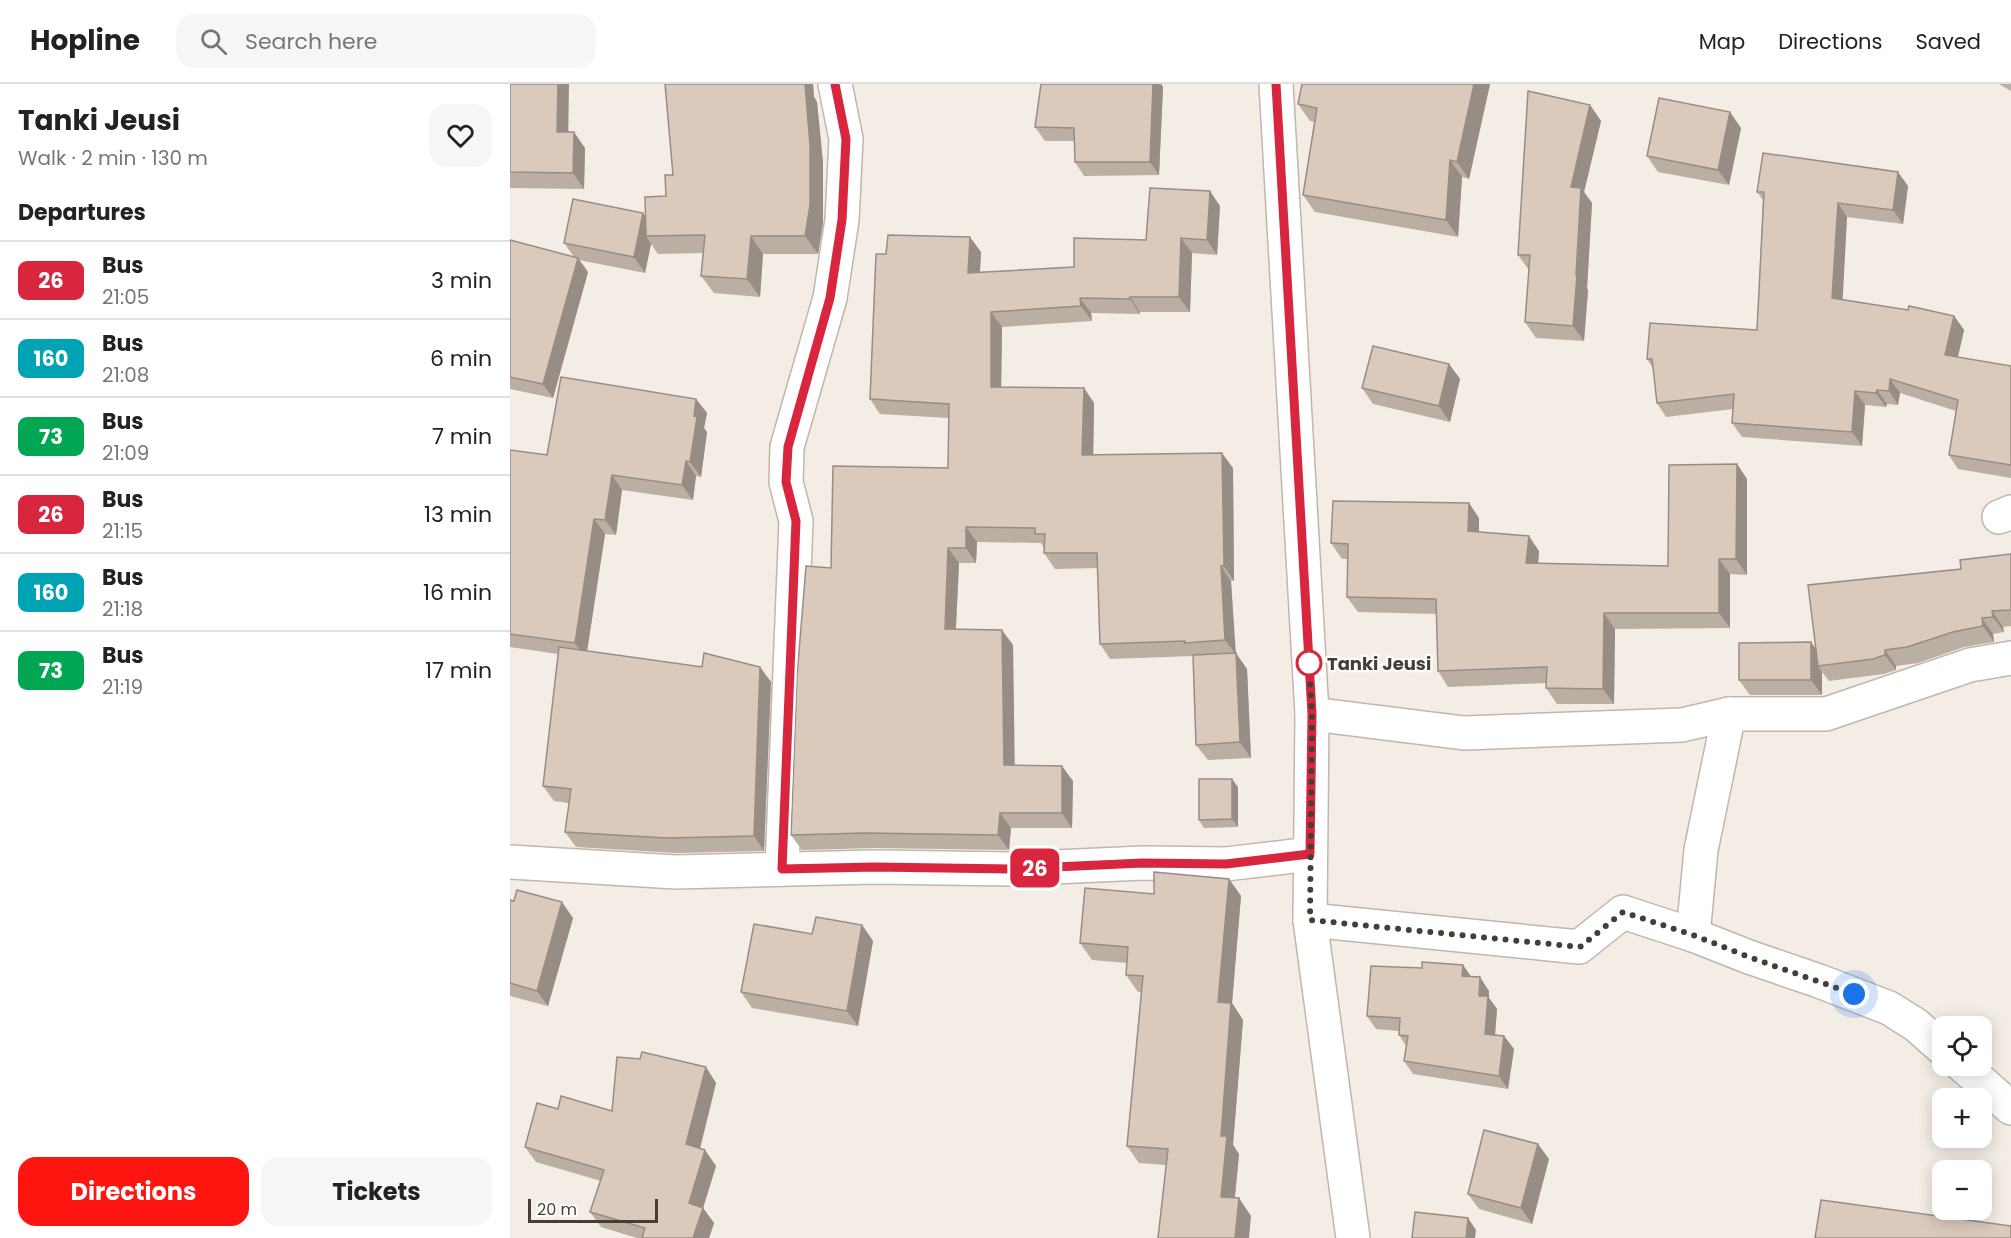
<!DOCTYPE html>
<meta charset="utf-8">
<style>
:root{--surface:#fff;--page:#f6f6f6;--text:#222;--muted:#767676;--line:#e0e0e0;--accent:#ff1510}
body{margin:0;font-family:Poppins,sans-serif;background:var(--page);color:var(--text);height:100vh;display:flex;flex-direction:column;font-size:22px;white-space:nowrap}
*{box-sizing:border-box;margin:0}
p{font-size:20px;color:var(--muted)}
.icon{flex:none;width:33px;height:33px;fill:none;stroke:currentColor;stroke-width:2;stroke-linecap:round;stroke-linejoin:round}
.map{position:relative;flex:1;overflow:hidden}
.sheet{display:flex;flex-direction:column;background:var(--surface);width:510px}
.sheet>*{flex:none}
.badge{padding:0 12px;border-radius:9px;font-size:21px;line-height:39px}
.tools{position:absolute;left:1422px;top:932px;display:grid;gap:12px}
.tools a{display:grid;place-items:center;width:60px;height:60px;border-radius:12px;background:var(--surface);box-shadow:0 3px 15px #0003;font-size:30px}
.scale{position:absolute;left:18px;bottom:15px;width:130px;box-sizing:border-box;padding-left:6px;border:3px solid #463d34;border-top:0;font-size:16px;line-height:21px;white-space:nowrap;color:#463d34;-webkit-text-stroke:4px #fff;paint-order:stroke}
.you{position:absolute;width:30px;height:30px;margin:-15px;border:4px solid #fff;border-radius:50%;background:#1a73e8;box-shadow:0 0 0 9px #1a73e833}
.map>.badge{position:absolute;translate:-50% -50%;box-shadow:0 0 0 3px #fff}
h2{padding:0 18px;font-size:22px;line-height:54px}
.round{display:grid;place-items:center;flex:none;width:63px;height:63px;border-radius:18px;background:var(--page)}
.head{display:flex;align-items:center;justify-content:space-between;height:102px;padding:0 18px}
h1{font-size:28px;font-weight:700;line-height:45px}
.action{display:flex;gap:12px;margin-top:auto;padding:12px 18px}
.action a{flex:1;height:69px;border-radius:18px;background:var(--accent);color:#fff;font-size:24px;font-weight:700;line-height:69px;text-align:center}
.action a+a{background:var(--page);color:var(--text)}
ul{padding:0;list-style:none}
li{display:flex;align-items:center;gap:18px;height:78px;padding:0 18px;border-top:2px solid var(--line)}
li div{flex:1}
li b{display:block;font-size:22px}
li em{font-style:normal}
li .badge{min-width:66px;font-weight:700;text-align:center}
header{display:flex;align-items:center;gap:36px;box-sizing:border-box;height:84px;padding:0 30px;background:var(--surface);border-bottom:2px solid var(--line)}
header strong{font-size:28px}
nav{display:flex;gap:33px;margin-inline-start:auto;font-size:21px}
.search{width:420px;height:54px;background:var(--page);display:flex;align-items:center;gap:15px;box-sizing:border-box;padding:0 21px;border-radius:18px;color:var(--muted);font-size:22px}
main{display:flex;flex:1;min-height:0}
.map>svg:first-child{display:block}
</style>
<header>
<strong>Hopline</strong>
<div class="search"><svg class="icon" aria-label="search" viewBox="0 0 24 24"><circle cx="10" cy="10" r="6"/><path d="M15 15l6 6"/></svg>Search here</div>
<nav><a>Map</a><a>Directions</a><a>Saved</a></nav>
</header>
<main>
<section class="sheet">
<div class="head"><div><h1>Tanki Jeusi</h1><p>Walk · 2 min · 130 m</p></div><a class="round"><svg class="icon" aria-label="heart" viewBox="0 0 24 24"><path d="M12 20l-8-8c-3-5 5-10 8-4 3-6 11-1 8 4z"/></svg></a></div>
<h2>Departures</h2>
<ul>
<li><span class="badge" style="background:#d7263d;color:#fff">26</span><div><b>Bus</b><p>21:05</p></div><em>3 min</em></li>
<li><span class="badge" style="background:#00a3b4;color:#fff">160</span><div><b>Bus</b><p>21:08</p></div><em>6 min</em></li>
<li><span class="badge" style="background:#00a651;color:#fff">73</span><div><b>Bus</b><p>21:09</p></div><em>7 min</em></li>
<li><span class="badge" style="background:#d7263d;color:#fff">26</span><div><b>Bus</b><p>21:15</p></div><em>13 min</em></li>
<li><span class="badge" style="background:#00a3b4;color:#fff">160</span><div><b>Bus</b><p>21:18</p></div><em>16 min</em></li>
<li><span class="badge" style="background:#00a651;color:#fff">73</span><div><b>Bus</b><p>21:19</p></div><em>17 min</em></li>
</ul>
<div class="action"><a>Directions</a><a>Tickets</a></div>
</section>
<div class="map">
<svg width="1501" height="1154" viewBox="0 0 1501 1154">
<rect width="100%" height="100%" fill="#f3ede5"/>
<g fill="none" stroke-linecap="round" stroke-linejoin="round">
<g stroke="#c2b6aa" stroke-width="36">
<g id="minor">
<path d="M 766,0 L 802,630 L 800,836 L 843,1154"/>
<path d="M 1489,433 L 1501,428"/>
<path d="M 802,630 L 954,649 L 1172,641 L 1219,630 L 1316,630 L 1460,581 L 1501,574"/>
<path d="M 0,778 L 166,788 L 365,783 L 501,785 L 633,779 L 716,780 L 800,770"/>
<path d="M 272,785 L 286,437 L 276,398 L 277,363 L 320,214 L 332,136 L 336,55 L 325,0"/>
<path d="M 800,836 L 1069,863 L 1113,828 L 1183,851 L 1239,873 L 1309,897 L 1379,924 L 1406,941 L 1432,964"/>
<path d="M 1183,851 L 1191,766 L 1219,630"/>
<path d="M 1452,981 L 1501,1024"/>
</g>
</g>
<use href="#minor" stroke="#fff" stroke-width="33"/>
</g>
<g fill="#bbaea2">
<path d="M 0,0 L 59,48 L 75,64 L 74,105 L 0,104 Z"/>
<path d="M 155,0 L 303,0 L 304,13 L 307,18 L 313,79 L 313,139 L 308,170 L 253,170 L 250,213 L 204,209 L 191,192 L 193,169 L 148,170 L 141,160 L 135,189 L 69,176 L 78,188 L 43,314 L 0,305 L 0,156 L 64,173 L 54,159 L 135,132 L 156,112 L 163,91 Z"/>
<path d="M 531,0 L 651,0 L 653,3 L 649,91 L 574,92 L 565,78 L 564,57 L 535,57 L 525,43 Z"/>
<path d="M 980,0 L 959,95 L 952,93 L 948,153 L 805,128 L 793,111 L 804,38 L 800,37 L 788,20 Z"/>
<path d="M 1489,0 L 1501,0 L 1501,7 Z"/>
<path d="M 1080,21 L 1091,37 L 1074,108 L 1082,119 L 1077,204 L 1078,206 L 1074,257 L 1026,254 L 1015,238 L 1019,186 L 1008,171 Z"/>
<path d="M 1231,44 L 1219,101 L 1148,88 L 1137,72 Z"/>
<path d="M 1398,102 L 1393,140 L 1337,133 L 1332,216 L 1398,226 L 1444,232 L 1454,246 L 1448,273 L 1501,282 L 1501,394 L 1448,385 L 1439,371 L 1446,327 L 1390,309 L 1388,321 L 1377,320 L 1376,323 L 1355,321 L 1352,362 L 1232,353 L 1222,339 L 1223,325 L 1156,333 L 1147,319 L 1143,284 L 1137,275 L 1247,246 L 1253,116 L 1247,108 Z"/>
<path d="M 710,122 L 707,171 L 682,169 L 680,228 L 630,228 L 630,230 L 581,229 L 582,237 L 492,243 L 491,303 L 574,304 L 584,319 L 583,371 L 723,384 L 724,497 L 721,497 L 725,569 L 737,585 L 741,674 L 698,676 L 686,661 L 683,572 L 600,575 L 590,560 L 588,484 L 545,485 L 534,469 L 534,464 L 531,459 L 467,458 L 466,479 L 449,479 L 446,546 L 503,561 L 504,681 L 563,697 L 562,744 L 501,744 L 499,766 L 365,764 L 292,766 L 281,751 L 321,484 L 438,384 L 439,334 L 370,330 L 360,315 L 376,170 L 471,168 L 470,188 L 564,183 L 636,156 Z"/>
<path d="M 939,280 L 950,295 L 940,338 L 863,320 L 852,304 Z"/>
<path d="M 186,315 L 197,329 L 194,344 L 197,348 L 191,393 L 186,392 L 183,416 L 112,406 L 106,451 L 95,450 L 77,567 L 192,583 L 250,583 L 261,598 L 254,767 L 166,769 L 66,763 L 55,748 L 59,719 L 44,717 L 33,702 L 48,570 L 0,563 L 0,366 L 37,371 Z"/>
<path d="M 1227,380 L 1237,395 L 1237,491 L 1220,490 L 1220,544 L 1105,545 L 1104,620 L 1047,620 L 1036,604 L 1037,599 L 938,603 L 928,587 L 927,530 L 848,528 L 837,513 L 838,475 L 832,475 L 821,459 L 969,434 L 969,448 L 1029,467 L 1028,479 L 1158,482 Z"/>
<path d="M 1501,470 L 1501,542 L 1493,543 L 1494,548 L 1483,550 L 1484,558 L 1454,563 L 1408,579 L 1386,582 L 1386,586 L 1374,590 L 1319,597 L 1312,588 L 1312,611 L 1240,611 L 1229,596 L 1301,558 L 1306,565 L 1451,485 Z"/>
<path d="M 728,703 L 728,743 L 694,744 L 689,736 Z"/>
<path d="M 719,795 L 731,812 L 722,919 L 733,936 L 723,1061 L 729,1070 L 725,1114 L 741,1132 L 656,1081 L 629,1079 L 617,1062 L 632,908 L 628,908 L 616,891 L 617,879 L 582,876 L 570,859 L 644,810 Z"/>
<path d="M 0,816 L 63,834 L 38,922 L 0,912 Z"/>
<path d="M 352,841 L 363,857 L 348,942 L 242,924 L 231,908 L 302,850 Z"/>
<path d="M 953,881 L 961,893 L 979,907 L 979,914 L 987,925 L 985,951 L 994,952 L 1004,965 L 998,1005 L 903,990 L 894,977 L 896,962 L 889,951 L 889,947 L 866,945 L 857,932 L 912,884 Z"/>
<path d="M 206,999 L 190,1065 L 206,1082 L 193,1124 L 204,1139 L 199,1154 L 127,1154 L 91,1143 L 80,1128 L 91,1097 L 26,1078 L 15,1063 L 48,1025 L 102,1027 Z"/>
<path d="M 1039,1075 L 1022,1140 L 969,1125 L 958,1110 Z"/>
</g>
<g fill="#988d84">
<path d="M 48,0 L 59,0 L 58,64 L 47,48 Z"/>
<path d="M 292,0 L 303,0 L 304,13 L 307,18 L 313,79 L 313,139 L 308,170 L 295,152 Z"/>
<path d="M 642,0 L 651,0 L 653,3 L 649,91 L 640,78 Z"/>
<path d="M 964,0 L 980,0 L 959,95 L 947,78 Z"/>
<path d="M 1080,21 L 1091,37 L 1074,108 L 1082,119 L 1077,204 L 1078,206 L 1074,257 L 1063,242 L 1061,103 Z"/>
<path d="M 1220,28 L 1231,44 L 1219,101 L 1208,86 Z"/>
<path d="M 64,48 L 75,64 L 74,105 L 63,89 Z"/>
<path d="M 940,76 L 952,93 L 948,153 L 936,136 Z"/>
<path d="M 1388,88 L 1398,102 L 1393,140 L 1383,126 Z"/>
<path d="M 700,107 L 710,122 L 707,171 L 697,156 Z"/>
<path d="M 1328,119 L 1337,133 L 1332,228 L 1322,214 Z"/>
<path d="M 133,129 L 144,145 L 136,152 L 141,160 L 135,189 L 124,173 Z"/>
<path d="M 241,152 L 253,170 L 250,213 L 237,195 Z"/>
<path d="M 460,153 L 471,168 L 469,204 L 458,189 Z"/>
<path d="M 671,154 L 682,169 L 680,228 L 669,213 Z"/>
<path d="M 68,174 L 78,188 L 43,314 L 33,300 Z"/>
<path d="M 620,213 L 630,228 L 630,230 L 620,215 Z"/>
<path d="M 570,214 L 581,229 L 582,237 L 571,222 Z"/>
<path d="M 481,228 L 492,243 L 491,318 L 481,303 Z"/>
<path d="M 1444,232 L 1454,246 L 1445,285 L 1435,271 Z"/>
<path d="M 939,280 L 950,295 L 940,338 L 929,322 Z"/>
<path d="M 1380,295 L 1390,309 L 1388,321 L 1379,307 Z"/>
<path d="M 574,304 L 584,319 L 583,386 L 572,371 Z"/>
<path d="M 1367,306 L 1377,320 L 1376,323 L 1366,309 Z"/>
<path d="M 1345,307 L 1355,321 L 1352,362 L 1342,348 Z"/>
<path d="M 186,315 L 197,329 L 194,344 L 197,348 L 191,393 L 180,378 L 184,332 Z"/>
<path d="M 712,369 L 723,384 L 724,497 L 714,482 Z"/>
<path d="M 176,377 L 186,392 L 183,416 L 172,401 Z"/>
<path d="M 1227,380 L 1237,395 L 1237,491 L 1226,475 Z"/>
<path d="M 102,391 L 112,406 L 106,451 L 95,436 Z"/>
<path d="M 959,419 L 969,434 L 969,463 L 958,447 Z"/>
<path d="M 84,435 L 95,450 L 76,574 L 65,559 Z"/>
<path d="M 456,443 L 467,458 L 466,479 L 456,464 Z"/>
<path d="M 1019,452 L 1029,467 L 1027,495 L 1016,479 Z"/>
<path d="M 438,464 L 449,479 L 445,560 L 435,545 Z"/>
<path d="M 1209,475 L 1220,490 L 1220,544 L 1209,529 Z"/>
<path d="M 711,482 L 721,497 L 726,571 L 715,556 Z"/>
<path d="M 1482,527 L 1493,543 L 1494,548 L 1483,533 Z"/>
<path d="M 1094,529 L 1105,545 L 1104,620 L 1093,605 Z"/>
<path d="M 1472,534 L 1483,550 L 1484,558 L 1473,542 Z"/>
<path d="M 492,546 L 503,561 L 505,696 L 494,681 Z"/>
<path d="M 1301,558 L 1312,574 L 1308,582 L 1312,588 L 1312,611 L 1301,596 Z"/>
<path d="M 1375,566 L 1386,582 L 1386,586 L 1375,571 Z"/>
<path d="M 726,569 L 737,585 L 741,674 L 730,658 Z"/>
<path d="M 250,583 L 261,598 L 254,767 L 244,752 Z"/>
<path d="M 552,682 L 563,697 L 562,744 L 552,729 Z"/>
<path d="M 722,695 L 728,703 L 728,743 L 722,735 Z"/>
<path d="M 490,729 L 501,744 L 499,766 L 488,751 Z"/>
<path d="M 719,795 L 731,812 L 722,919 L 733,936 L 723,1061 L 729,1070 L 723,1130 L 711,1113 L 708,918 Z"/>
<path d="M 52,818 L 63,834 L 38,922 L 27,907 Z"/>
<path d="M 352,841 L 363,857 L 348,942 L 337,927 Z"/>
<path d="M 953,881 L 962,894 L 952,892 Z"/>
<path d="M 970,893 L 979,907 L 979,914 L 987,925 L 984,963 L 975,950 L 969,912 Z"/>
<path d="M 994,952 L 1004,965 L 998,1005 L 989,992 Z"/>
<path d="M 196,983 L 206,999 L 187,1076 L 176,1060 Z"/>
<path d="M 1028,1060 L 1039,1075 L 1022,1140 L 1011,1124 Z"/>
<path d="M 195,1066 L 206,1082 L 193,1124 L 204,1139 L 199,1154 L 183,1154 L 179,1119 Z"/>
<path d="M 729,1114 L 741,1132 L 739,1154 L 725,1154 Z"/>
<path d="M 958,1134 L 966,1146 L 965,1154 L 956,1154 Z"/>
</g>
<g fill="#d9cabc" stroke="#988d84" stroke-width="1.5">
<path d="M 0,0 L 48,0 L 47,48 L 64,48 L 63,89 L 0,88 Z"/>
<path d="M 155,0 L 295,0 L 300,61 L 300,121 L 295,152 L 241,152 L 237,195 L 191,192 L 195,151 L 136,152 L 135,113 L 156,112 L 155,91 L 163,91 Z"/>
<path d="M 531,0 L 643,0 L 640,78 L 565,78 L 564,44 L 525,43 Z"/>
<path d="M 792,0 L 964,0 L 947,78 L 940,76 L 936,136 L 793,111 L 807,24 L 788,20 Z"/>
<path d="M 1018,7 L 1080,21 L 1061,103 L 1071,104 L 1066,191 L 1067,191 L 1063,242 L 1015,238 L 1020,171 L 1008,171 Z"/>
<path d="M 1149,14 L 1220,28 L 1208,86 L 1137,72 Z"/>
<path d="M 1253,69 L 1388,88 L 1383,126 L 1328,119 L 1322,214 L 1398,226 L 1399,222 L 1444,232 L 1435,271 L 1501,282 L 1501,381 L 1439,371 L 1448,316 L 1380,295 L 1379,307 L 1367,306 L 1366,309 L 1345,307 L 1342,348 L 1222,339 L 1224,310 L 1147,319 L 1142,275 L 1137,275 L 1140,239 L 1247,246 L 1254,108 L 1247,108 Z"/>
<path d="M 640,104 L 700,107 L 697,156 L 671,154 L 669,213 L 620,213 L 620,215 L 570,214 L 571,222 L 481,228 L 481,303 L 574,304 L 572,371 L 712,369 L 714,482 L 711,482 L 715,556 L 675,559 L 675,557 L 590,560 L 587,469 L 534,469 L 535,450 L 525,450 L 525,444 L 456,443 L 456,464 L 438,464 L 435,545 L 492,546 L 494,681 L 552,682 L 552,729 L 490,729 L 488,751 L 355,749 L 281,751 L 287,592 L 296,482 L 321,484 L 323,382 L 438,384 L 439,320 L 360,315 L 366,170 L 376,170 L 378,151 L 460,153 L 458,189 L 564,183 L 564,154 L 636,156 Z"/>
<path d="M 63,115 L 133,129 L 124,173 L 54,159 Z"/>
<path d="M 0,156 L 68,174 L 33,300 L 0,293 Z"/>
<path d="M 863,262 L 939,280 L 929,322 L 852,304 Z"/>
<path d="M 51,293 L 186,315 L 184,332 L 187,333 L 180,378 L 176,377 L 172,401 L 102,391 L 95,436 L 84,435 L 65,559 L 0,550 L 0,366 L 37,371 Z"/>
<path d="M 1227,380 L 1226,475 L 1209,475 L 1209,529 L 1094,529 L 1093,605 L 1036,604 L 1037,583 L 928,587 L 926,515 L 837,513 L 838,460 L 821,459 L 823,417 L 959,419 L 958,447 L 1019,452 L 1016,479 L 1158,482 L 1159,381 Z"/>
<path d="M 1501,470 L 1501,526 L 1482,527 L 1483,533 L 1472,534 L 1473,542 L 1443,548 L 1397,563 L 1375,566 L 1375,571 L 1363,575 L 1308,582 L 1298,501 L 1451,485 L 1450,476 Z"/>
<path d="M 1301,558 L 1301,596 L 1229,596 L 1229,559 Z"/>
<path d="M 49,563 L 192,583 L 194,569 L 250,583 L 244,752 L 156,754 L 55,748 L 61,705 L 33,702 Z"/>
<path d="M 726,569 L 730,658 L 686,661 L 683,571 Z"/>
<path d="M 689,695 L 722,695 L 722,735 L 689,736 Z"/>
<path d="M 644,788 L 719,795 L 708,918 L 721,919 L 711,1052 L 717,1052 L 711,1113 L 729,1114 L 725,1154 L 648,1154 L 658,1065 L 617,1062 L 633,892 L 616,891 L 618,863 L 570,859 L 575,804 L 644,810 Z"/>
<path d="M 7,806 L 52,818 L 27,907 L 0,899 L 0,816 L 4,817 Z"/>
<path d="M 306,833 L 352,841 L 337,927 L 231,908 L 244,840 L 302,850 Z"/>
<path d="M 912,878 L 953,881 L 952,892 L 970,893 L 969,912 L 978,912 L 975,950 L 994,952 L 989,992 L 894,977 L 898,952 L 889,951 L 890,934 L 857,932 L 861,882 L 912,884 Z"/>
<path d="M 132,968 L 196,983 L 176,1060 L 195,1066 L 179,1119 L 193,1124 L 183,1154 L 132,1154 L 135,1144 L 80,1128 L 94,1086 L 15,1063 L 27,1019 L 48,1025 L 51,1012 L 102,1027 L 107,973 L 130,975 Z"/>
<path d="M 974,1046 L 1028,1060 L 1011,1124 L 958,1110 Z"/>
<path d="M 1311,1116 L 1501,1142 L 1501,1154 L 1305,1154 Z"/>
<path d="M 905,1128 L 958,1134 L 956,1154 L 902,1154 Z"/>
</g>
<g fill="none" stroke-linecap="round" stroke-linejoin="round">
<g stroke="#fff" stroke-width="14">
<path id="line" d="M 325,0 L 336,55 L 332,136 L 320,214 L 278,363 L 276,398 L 286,437 L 272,785 L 365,783 L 501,785 L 633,779 L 716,780 L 800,770 L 802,630 L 766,0"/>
</g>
<use href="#line" stroke="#d7263d" stroke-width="9"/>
<path stroke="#463d34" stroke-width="6" stroke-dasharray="0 10.8" d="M 799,579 L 802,630 L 800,836 L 1070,863 L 1113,828 L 1183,851 L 1239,873 L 1344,910"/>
</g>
<circle fill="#fff" stroke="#d7263d" stroke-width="3" cx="799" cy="579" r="12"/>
<g text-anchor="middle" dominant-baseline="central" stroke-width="4.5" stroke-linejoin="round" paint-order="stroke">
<g font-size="18" font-weight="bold" fill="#463d34" stroke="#fff" text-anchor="start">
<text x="817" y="579">Tanki Jeusi</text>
</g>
</g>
</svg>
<div class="tools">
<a><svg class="icon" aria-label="locate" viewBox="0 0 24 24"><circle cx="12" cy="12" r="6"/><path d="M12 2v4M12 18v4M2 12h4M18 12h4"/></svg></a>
<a>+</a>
<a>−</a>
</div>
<div class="scale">20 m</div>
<div class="you" style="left:1344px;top:910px"></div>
<b class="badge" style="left:525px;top:784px;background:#d7263d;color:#fff">26</b>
</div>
</main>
